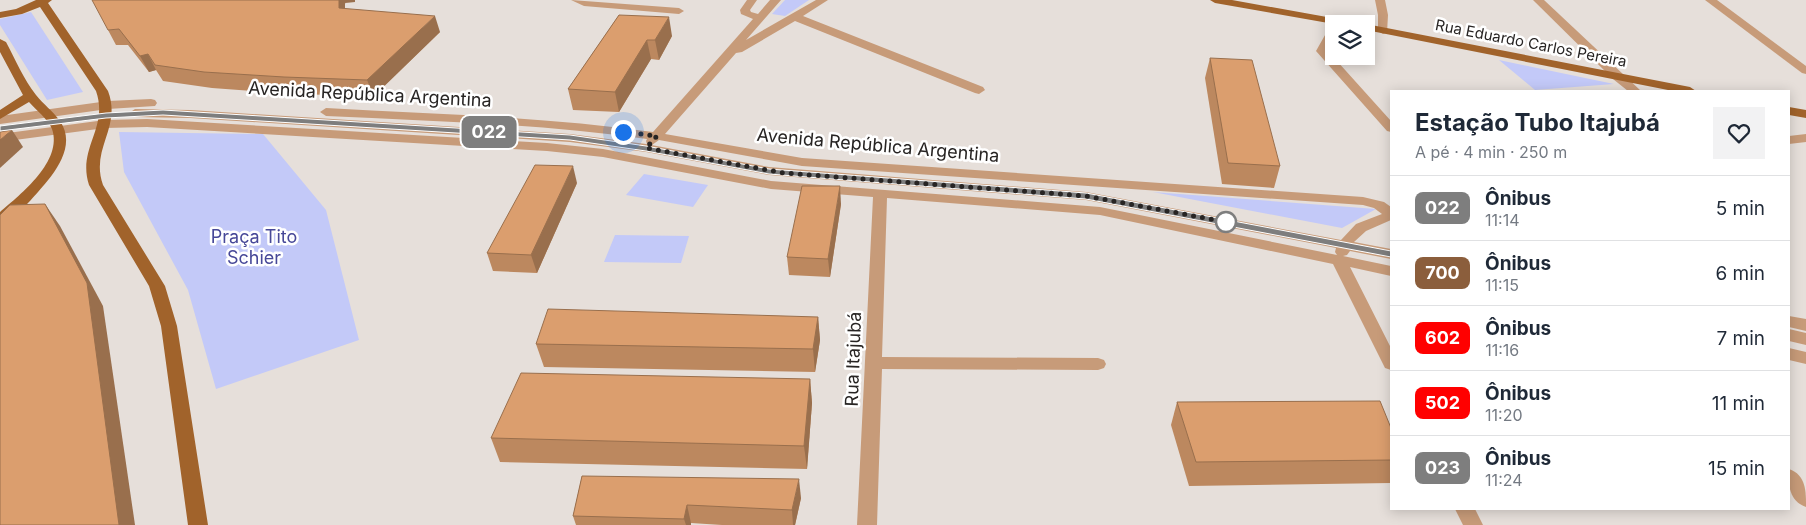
<!DOCTYPE html>
<html lang="pt">
<meta charset="utf-8">
<style>
:root{--surface:#fff;--page:#f2f2f3;--text:#1f2937;--muted:#747a83;--line:#e0e1e3}
body{margin:0;font-family:Inter,sans-serif;background:var(--page);color:var(--text);height:100vh;display:flex;flex-direction:column;font-size:19px;white-space:nowrap}
*{box-sizing:border-box;margin:0}
p{font-size:16px;color:var(--muted)}
.icon{flex:none;width:28px;height:28px;fill:none;stroke:currentColor;stroke-width:2;stroke-linecap:round;stroke-linejoin:round}
.map{position:relative;flex:1;overflow:hidden}
.side{position:absolute;left:1390px;top:90px;width:400px;height:420px;display:flex;flex-direction:column;background:var(--surface);border-radius:0px;box-shadow:0 2px 12px #0003}
.side>*{flex:none}
.badge{padding:0 10px;border-radius:8px;font-size:18px;line-height:32px}
.buttons{position:absolute;left:1325px;top:15px;display:grid;gap:10px}
.buttons a{display:grid;place-items:center;width:50px;height:50px;border-radius:0px;background:var(--surface);box-shadow:0 2px 12px #0003;font-size:25px}
.you{position:absolute;width:25px;height:25px;margin:-12px;border:4px solid #fff;border-radius:50%;background:#1a73e8;box-shadow:0 0 0 8px #1a73e833}
.map>.badge{position:absolute;translate:-50% -50%;box-shadow:0 0 0 2px #fff}
.round{display:grid;place-items:center;flex:none;width:52px;height:52px;border-radius:0px;background:var(--page)}
.summary{display:flex;align-items:center;justify-content:space-between;height:85px;padding:0 25px}
h1{font-size:24px;font-weight:700;line-height:38px}
ul{padding:0;list-style:none}
li{display:flex;align-items:center;gap:15px;height:65px;padding:0 25px;border-top:1px solid var(--line)}
li div{flex:1}
li b{display:block;font-size:19px}
li em{font-style:normal}
li .badge{min-width:55px;font-weight:700;text-align:center}
.map>svg:first-child{display:block}
</style>
<div class="map">
<svg width="1806" height="525" viewBox="0 0 1806 525">
<rect width="100%" height="100%" fill="#e6dfda"/>
<g fill="#c3c9f8">
<path d="M 785,0 L 809,0 L 785,16 L 772,14 Z"/>
<path d="M 31,12 L 83,92 L 47,100 L 0,25 L 0,19 Z"/>
<path d="M 1499,60 L 1614,84 L 1535,90 Z"/>
<path d="M 119,132 L 263,134 L 326,210 L 359,340 L 216,389 L 188,290 L 124,172 Z"/>
<path d="M 644,174 L 708,185 L 693,207 L 626,195 Z"/>
<path d="M 1153,192 L 1376,209 L 1342,228 Z"/>
<path d="M 615,235 L 689,236 L 681,263 L 604,262 Z"/>
</g>
<g fill="none" stroke-linecap="round" stroke-linejoin="round">
<g fill="#c79b79" fill-rule="evenodd">
<path d="M 571,0 L 679,8 L 684,11 L 679,14 L 584,6 Z"/>
<path d="M 747,0 L 757,0 L 750,10 L 751,12 L 758,14 L 770,0 L 781,0 L 746,40 L 816,0 L 828,0 L 803,16 L 983,87 L 985,90 L 979,94 L 975,93 L 795,21 L 742,52 L 736,53 L 665,134 L 802,158 L 1363,197 L 1384,202 L 1391,207 L 1391,220 L 1366,231 L 1354,242 L 1391,249 L 1391,259 L 1350,251 L 1347,255 L 1343,256 L 1391,266 L 1391,276 L 1350,267 L 1391,348 L 1391,370 L 1385,368 L 1333,264 L 1100,215 L 887,198 L 882,357 L 1098,358 L 1104,360 L 1106,364 L 1104,368 L 1098,370 L 882,369 L 877,525 L 857,525 L 873,197 L 771,189 L 603,157 L 547,151 L 147,127 L 105,128 L 0,142 L 0,134 L 105,120 L 147,119 L 547,143 L 603,149 L 771,181 L 1100,207 L 1337,255 L 1335,252 L 1336,248 L 1086,200 L 769,175 L 646,152 L 570,142 L 190,118 L 135,117 L 129,113 L 135,109 L 190,110 L 570,134 L 646,144 L 769,167 L 1086,192 L 1341,240 L 1356,224 L 1382,214 L 1374,208 L 1363,205 L 802,166 L 659,140 L 652,145 L 647,144 L 646,141 L 647,139 C 541,124 433,121 326,116 L 320,112 L 326,108 C 435,114 545,117 653,132 L 753,19 L 741,14 L 740,10 Z"/>
<path d="M 1375,0 L 1385,0 L 1388,15 L 1387,33 L 1383,34 L 1378,31 L 1378,15 Z"/>
<path d="M 1533,0 L 1544,0 L 1641,91 L 1628,91 L 1613,79 Z"/>
<path d="M 1705,0 L 1717,0 L 1806,66 L 1806,74 L 1802,73 Z"/>
<path d="M 1334,25 L 1334,39 L 1328,51 L 1391,121 L 1391,132 L 1387,131 L 1316,51 L 1329,28 Z"/>
<path d="M 151,99 L 155,100 L 157,103 L 155,106 L 108,109 L 0,124 L 0,116 L 108,101 Z"/>
<path d="M 1806,134 L 1806,142 L 1789,144 L 1789,136 Z"/>
<path d="M 1789,316 L 1806,319 L 1806,331 L 1789,327 Z"/>
<path d="M 1789,329 L 1806,333 L 1806,345 L 1789,341 Z"/>
<path d="M 1789,348 L 1806,352 L 1806,364 L 1789,360 Z"/>
<path d="M 1789,469 C 1806,475 1806,491 1806,507 C 1789,501 1788,485 1789,469 Z"/>
<path d="M 1455,509 L 1475,509 L 1483,525 L 1463,525 Z"/>
</g>
<g fill="#a1632b" fill-rule="evenodd">
<path d="M 36,0 L 52,0 L 48,3 L 108,91 C 122,128 90,148 103,185 L 165,286 L 177,326 L 208,525 L 188,525 L 161,326 L 149,286 L 89,185 C 77,148 109,128 96,91 L 40,7 L 22,14 L 0,18 L 0,12 L 16,9 Z"/>
<path d="M 1210,0 L 1232,0 L 1349,21 L 1354,24 L 1334,24 L 1215,3 Z"/>
<path d="M 1366,24 L 1690,87 L 1696,91 L 1673,91 L 1366,30 Z"/>
<path d="M 0,39 L 6,42 C 15,59 24,80 36,95 C 43,104 53,111 60,121 C 77,146 55,173 38,192 C 29,202 14,220 0,223 L 0,212 C 21,194 63,161 52,129 C 48,119 36,110 29,102 L 0,119 L 0,110 L 23,95 L 0,52 Z"/>
<path d="M 1789,107 L 1806,110 L 1806,118 L 1789,115 Z"/>
</g>
</g>
<g fill="#bc885f">
<path d="M 355,2 L 345,3 L 345,9 L 440,32 L 374,96 L 291,94 L 212,88 L 163,81 L 156,70 L 149,72 L 128,45 L 116,45 L 108,30 Z"/>
<path d="M 619,15 L 672,36 L 659,60 L 651,59 L 619,112 L 573,110 L 568,89 Z"/>
<path d="M 1210,58 L 1280,166 L 1274,188 L 1222,184 L 1205,78 Z"/>
<path d="M 577,183 L 537,273 L 493,271 L 487,253 Z"/>
<path d="M 841,204 L 830,277 L 789,275 L 787,257 Z"/>
<path d="M 818,317 L 820,340 L 815,372 L 544,367 L 536,344 Z"/>
<path d="M 810,379 L 812,403 L 807,469 L 500,462 L 491,438 Z"/>
<path d="M 1177,402 L 1391,428 L 1391,483 L 1189,486 L 1171,425 Z"/>
<path d="M 582,476 L 801,498 L 795,525 L 722,525 L 691,523 L 691,525 L 576,525 L 573,516 Z"/>
</g>
<g fill="#996f4d">
<path d="M 339,0 L 355,0 L 355,2 L 345,3 L 345,24 L 339,8 Z"/>
<path d="M 435,16 L 440,32 L 374,96 L 367,80 Z"/>
<path d="M 669,17 L 672,36 L 659,60 L 655,40 Z"/>
<path d="M 647,40 L 651,59 L 619,112 L 615,92 Z"/>
<path d="M 148,54 L 156,70 L 149,72 L 140,56 Z"/>
<path d="M 12,130 L 23,147 L 0,168 L 0,140 Z"/>
<path d="M 573,166 L 577,183 L 537,273 L 531,255 Z"/>
<path d="M 840,186 L 841,204 L 830,277 L 828,259 Z"/>
<path d="M 45,204 L 60,226 L 103,306 L 135,525 L 119,525 Z"/>
<path d="M 818,317 L 820,340 L 815,372 L 813,349 Z"/>
<path d="M 810,379 L 812,403 L 807,469 L 804,446 Z"/>
<path d="M 799,479 L 801,498 L 795,525 L 793,525 L 792,510 Z"/>
<path d="M 687,505 L 691,523 L 691,525 L 686,525 L 684,519 Z"/>
</g>
<g fill="#db9e6e" stroke="#996f4d">
<path d="M 92,0 L 339,0 L 339,8 L 435,16 L 367,80 L 284,77 L 204,72 L 155,65 L 148,54 L 140,56 L 119,29 L 108,30 Z"/>
<path d="M 619,15 L 669,17 L 655,40 L 647,40 L 615,92 L 568,89 Z"/>
<path d="M 1210,58 L 1252,60 L 1280,166 L 1228,163 Z"/>
<path d="M 12,130 L 0,140 L 0,132 Z"/>
<path d="M 535,165 L 573,166 L 531,255 L 487,253 Z"/>
<path d="M 802,186 L 840,186 L 828,259 L 787,257 Z"/>
<path d="M 45,204 L 87,283 L 119,525 L 0,525 L 0,215 L 10,205 Z"/>
<path d="M 548,309 L 818,317 L 813,349 L 536,344 Z"/>
<path d="M 521,373 L 810,379 L 804,446 L 491,438 Z"/>
<path d="M 1380,401 L 1391,428 L 1391,460 L 1196,462 L 1177,402 Z"/>
<path d="M 582,476 L 799,479 L 792,510 L 687,505 L 684,519 L 573,516 Z"/>
</g>
<path fill="#7e7e7e" stroke="#fff" d="M 163,110 L 570,135 L 646,146 L 769,169 L 1086,193 L 1391,251 L 1396,254 L 1391,257 L 1086,199 L 769,174 L 646,151 L 570,140 L 163,115 L 106,118 L 0,131 L 0,126 L 106,113 Z"/>
<g fill="none" stroke-linecap="round" stroke-linejoin="round">
<path stroke="#272423" stroke-width="5" stroke-dasharray="0 9" d="M 623,132 L 657,136 L 646,148 L 784,173 L 1086,196 L 1232,223 L 1226,222"/>
</g>
<circle fill="#fff" stroke="#7e7e7e" stroke-width="2.5" cx="1226" cy="222" r="10"/>
<g text-anchor="middle" dominant-baseline="central" stroke-width="5" stroke-linejoin="round" paint-order="stroke">
<g font-size="15" fill="#272423" stroke="#fff">
<text transform="translate(1531 43) rotate(11)">Rua Eduardo Carlos Pereira</text>
</g>
<g font-size="18" fill="#272423" stroke="#fff">
<text transform="translate(370 94) rotate(3)">Avenida República Argentina</text>
<text transform="translate(878 145) rotate(5)">Avenida República Argentina</text>
<text transform="translate(853 359) rotate(-88)">Rua Itajubá</text>
</g>
<g font-size="18" fill="#474898" stroke="#fff">
<text x="254" y="236">Praça Tito<tspan x="254" dy="21">Schier</tspan></text>
</g>
</g>
</svg>
<div class="buttons">
<a><svg class="icon" aria-label="layers" viewBox="0 0 24 24"><path d="M12 4l9 5-9 5-9-5zM3 14l9 5 9-5"/></svg></a>
</div>
<div class="you" style="left:623px;top:132px"></div>
<b class="badge" style="left:489px;top:132px;background:#7e7e7e;color:#fff">022</b>
<section class="side">
<div class="summary"><div><h1>Estação Tubo Itajubá</h1><p>A pé · 4 min · 250 m</p></div><a class="round"><svg class="icon" aria-label="heart" viewBox="0 0 24 24"><path d="M12 20l-8-8c-3-5 5-10 8-4 3-6 11-1 8 4z"/></svg></a></div>
<ul>
<li><span class="badge" style="background:#7e7e7e;color:#fff">022</span><div><b>Ônibus</b><p>11:14</p></div><em>5 min</em></li>
<li><span class="badge" style="background:#8b5e3c;color:#fff">700</span><div><b>Ônibus</b><p>11:15</p></div><em>6 min</em></li>
<li><span class="badge" style="background:#f00;color:#fff">602</span><div><b>Ônibus</b><p>11:16</p></div><em>7 min</em></li>
<li><span class="badge" style="background:#f00;color:#fff">502</span><div><b>Ônibus</b><p>11:20</p></div><em>11 min</em></li>
<li><span class="badge" style="background:#7e7e7e;color:#fff">023</span><div><b>Ônibus</b><p>11:24</p></div><em>15 min</em></li>
</ul>
</section>
</div>
